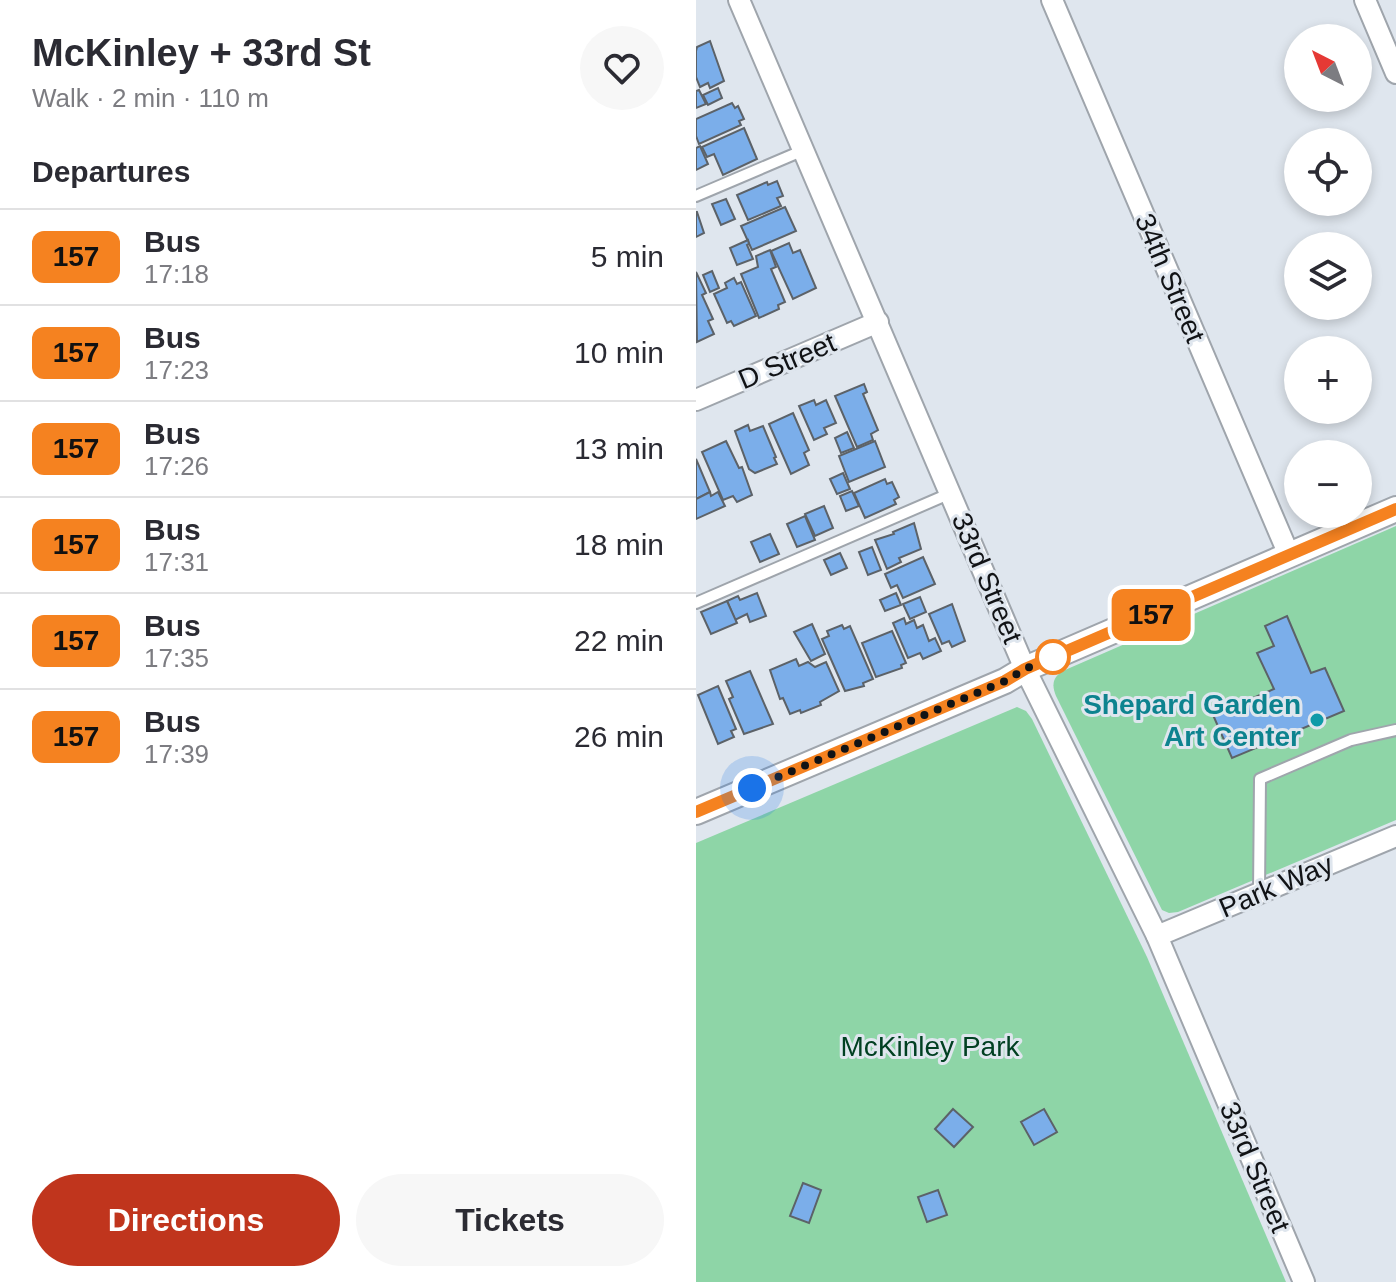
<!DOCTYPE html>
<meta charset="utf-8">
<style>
:root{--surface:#fff;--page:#f7f7f7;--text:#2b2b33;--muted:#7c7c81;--line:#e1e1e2;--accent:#c0351d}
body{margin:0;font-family:Helvetica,sans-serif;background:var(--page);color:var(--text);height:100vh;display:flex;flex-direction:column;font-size:30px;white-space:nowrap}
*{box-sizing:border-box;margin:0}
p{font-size:26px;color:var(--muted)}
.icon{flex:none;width:44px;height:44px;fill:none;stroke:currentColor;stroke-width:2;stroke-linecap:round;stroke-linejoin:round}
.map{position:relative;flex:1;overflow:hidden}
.details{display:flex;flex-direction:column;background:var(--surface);width:696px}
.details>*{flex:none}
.badge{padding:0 16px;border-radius:12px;font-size:28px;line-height:52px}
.needle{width:52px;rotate:318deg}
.fabs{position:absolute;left:588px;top:24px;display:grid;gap:16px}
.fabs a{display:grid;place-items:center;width:88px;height:88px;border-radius:50%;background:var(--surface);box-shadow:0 4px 12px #0003;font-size:40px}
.you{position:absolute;width:40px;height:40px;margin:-20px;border:6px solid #fff;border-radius:50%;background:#1a73e8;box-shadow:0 0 0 12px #1a73e833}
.map>.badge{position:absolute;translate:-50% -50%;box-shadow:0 0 0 4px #fff}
h2{padding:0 32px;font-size:30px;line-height:72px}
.round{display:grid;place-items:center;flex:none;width:84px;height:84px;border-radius:42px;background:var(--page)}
.head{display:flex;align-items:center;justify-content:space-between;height:136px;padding:0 32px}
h1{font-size:38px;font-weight:700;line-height:60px}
.primary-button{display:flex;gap:16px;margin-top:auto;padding:16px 32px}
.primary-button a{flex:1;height:92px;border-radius:48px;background:var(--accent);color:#fff;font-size:32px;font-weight:700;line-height:92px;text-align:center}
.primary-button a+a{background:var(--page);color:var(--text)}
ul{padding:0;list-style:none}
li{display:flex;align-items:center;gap:24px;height:96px;padding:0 32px;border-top:2px solid var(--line)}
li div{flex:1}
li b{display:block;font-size:30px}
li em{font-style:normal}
li .badge{min-width:88px;font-weight:700;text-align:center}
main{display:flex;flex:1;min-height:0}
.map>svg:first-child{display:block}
</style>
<main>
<section class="details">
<div class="head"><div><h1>McKinley + 33rd St</h1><p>Walk · 2 min · 110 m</p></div><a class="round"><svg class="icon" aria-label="heart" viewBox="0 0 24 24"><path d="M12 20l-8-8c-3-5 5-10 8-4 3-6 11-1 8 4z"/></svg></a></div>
<h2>Departures</h2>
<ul>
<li><span class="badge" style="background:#f58220;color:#111">157</span><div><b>Bus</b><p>17:18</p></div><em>5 min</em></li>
<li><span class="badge" style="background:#f58220;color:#111">157</span><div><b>Bus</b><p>17:23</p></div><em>10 min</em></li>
<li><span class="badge" style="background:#f58220;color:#111">157</span><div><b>Bus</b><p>17:26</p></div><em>13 min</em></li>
<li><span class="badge" style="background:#f58220;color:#111">157</span><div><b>Bus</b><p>17:31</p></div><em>18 min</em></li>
<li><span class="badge" style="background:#f58220;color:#111">157</span><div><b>Bus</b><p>17:35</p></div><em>22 min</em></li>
<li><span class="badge" style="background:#f58220;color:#111">157</span><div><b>Bus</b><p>17:39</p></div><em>26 min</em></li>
</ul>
<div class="primary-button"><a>Directions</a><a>Tickets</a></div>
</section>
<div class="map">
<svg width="700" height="1282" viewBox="0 0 700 1282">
<rect width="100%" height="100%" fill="#dfe6ee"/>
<g fill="#8ed5a7">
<path d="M 700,526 L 700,820 L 482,912 L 473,913 L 466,910 L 360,696 C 355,684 357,676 369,670 Z"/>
<path d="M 321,707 L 330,711 L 336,719 L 451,957 L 590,1282 L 0,1282 L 0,843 Z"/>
</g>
<g fill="#7baeea" stroke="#5c6268" stroke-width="2">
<path d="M 14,41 L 28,81 L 14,88 L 12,83 L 4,87 L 0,77 L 0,51 L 1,47 Z"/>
<path d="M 22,88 L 26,98 L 12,105 L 7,95 Z"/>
<path d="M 3,90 L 10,104 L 0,108 L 0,91 Z"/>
<path d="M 36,103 L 39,108 L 42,106 L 48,119 L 43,121 L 45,125 L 3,144 L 0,136 L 0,119 Z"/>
<path d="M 48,128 L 61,159 L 27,175 L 18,154 L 11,157 L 6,147 Z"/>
<path d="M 4,146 L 12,164 L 0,170 L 0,148 Z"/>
<path d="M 81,181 L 87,196 L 81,198 L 85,206 L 52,220 L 41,195 L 71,182 L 72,185 Z"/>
<path d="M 30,199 L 39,219 L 25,225 L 16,204 Z"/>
<path d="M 89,207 L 100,231 L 56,250 L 45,226 Z"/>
<path d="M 1,212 L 8,233 L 0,237 L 0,212 Z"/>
<path d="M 52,240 L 53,244 L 51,245 L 57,259 L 41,265 L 34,248 Z"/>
<path d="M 93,243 L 97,253 L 104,250 L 120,288 L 97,299 L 75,251 Z"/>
<path d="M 74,250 L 80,267 L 75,269 L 89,302 L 82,305 L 83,309 L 63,318 L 45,274 L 62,267 L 60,256 Z"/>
<path d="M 16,271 L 23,288 L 14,292 L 7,275 Z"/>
<path d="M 0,272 L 10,293 L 6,295 L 17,319 L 12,321 L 18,334 L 1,342 Z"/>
<path d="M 38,278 L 41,284 L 45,282 L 60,316 L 38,326 L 35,321 L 31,323 L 18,294 L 31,288 L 29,283 Z"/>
<path d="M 168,384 L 171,392 L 167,394 L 182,430 L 175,434 L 177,440 L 161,447 L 139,396 Z"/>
<path d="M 118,400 L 120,405 L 130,400 L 140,423 L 128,428 L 131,434 L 118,440 L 103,406 Z"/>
<path d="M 97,413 L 113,450 L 108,453 L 113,465 L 95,474 L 73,424 Z"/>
<path d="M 52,425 L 54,431 L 67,426 L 80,457 L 78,458 L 81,464 L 59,473 L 53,469 L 39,431 Z"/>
<path d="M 151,432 L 158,448 L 145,453 L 139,438 Z"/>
<path d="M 30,441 L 43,468 L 46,467 L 56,495 L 41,502 L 37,496 L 27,500 L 6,452 Z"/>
<path d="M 179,441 L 189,467 L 153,482 L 143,456 Z"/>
<path d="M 0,459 L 14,492 L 0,499 Z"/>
<path d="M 147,473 L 154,489 L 141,494 L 134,479 Z"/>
<path d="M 189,479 L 191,484 L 196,482 L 203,497 L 198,500 L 200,504 L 169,518 L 158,493 Z"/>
<path d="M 156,491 L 163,506 L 150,511 L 144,496 Z"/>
<path d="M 14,492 L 15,496 L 22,492 L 29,506 L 0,519 L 0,499 Z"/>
<path d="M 128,506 L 137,528 L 119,536 L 109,514 Z"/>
<path d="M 109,516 L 119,540 L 101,547 L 91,524 Z"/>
<path d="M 218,523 L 225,549 L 203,558 L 205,562 L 191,569 L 179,540 L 198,534 L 197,532 Z"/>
<path d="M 74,534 L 83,554 L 64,562 L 55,542 Z"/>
<path d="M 176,547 L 185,570 L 172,575 L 163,552 Z"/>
<path d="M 144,553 L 151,568 L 135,575 L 128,560 Z"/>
<path d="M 227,557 L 239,584 L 207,598 L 201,585 L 195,588 L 189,574 Z"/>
<path d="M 61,593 L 70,616 L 54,622 L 51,614 L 39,620 L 31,601 L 42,596 L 44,600 Z"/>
<path d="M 200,593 L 205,605 L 189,611 L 184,600 Z"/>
<path d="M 224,597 L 230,612 L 214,619 L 207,604 Z"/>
<path d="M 31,601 L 41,623 L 15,634 L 5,612 Z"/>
<path d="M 256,604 L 269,641 L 256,647 L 253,641 L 246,644 L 233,614 Z"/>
<path d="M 591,616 L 615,673 L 629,668 L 648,711 L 536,758 L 517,715 L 578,689 L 561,653 L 578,646 L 569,626 Z"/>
<path d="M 208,618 L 210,624 L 218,620 L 221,628 L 227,625 L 233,641 L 239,638 L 245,651 L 227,659 L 224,653 L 212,658 L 197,623 Z"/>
<path d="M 116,624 L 129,654 L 115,661 L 98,632 Z"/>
<path d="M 146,625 L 148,629 L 154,626 L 177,679 L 167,683 L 168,686 L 149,691 L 126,639 L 133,636 L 131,631 Z"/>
<path d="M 196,631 L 210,663 L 205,665 L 206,668 L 180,677 L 166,643 Z"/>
<path d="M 100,659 L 103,666 L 112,662 L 119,667 L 130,662 L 143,691 L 124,702 L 125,705 L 105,713 L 104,710 L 94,714 L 87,698 L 84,699 L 74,670 Z"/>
<path d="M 54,671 L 77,724 L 48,734 L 33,699 L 37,697 L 30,681 Z"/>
<path d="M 22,686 L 40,729 L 35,731 L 38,737 L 22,744 L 2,695 Z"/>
<path d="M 257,1109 L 277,1127 L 258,1147 L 239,1129 Z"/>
<path d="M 348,1109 L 361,1132 L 338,1145 L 325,1122 Z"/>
<path d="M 107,1183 L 125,1190 L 113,1223 L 94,1216 Z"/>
<path d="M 242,1190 L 251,1215 L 231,1222 L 222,1197 Z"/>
</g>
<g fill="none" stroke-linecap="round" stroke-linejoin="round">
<g stroke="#9fa5ac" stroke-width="14">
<g id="service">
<path d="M 0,196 L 108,150"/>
<path d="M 0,603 L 255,493"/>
<path d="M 563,893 L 564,779 L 655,740 L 700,730"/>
</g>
</g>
<g stroke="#9fa5ac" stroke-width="24">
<g id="minor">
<path d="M 43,0 L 329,669 L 461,936 L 608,1282"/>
<path d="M 356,0 L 593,555"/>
<path d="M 669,0 L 700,73"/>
<path d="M 0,400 L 182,322"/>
<path d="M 461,936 L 700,836"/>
</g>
</g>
<g stroke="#9fa5ac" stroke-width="28">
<path id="tertiary" d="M 0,812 L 309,681 L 329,669 L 700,509"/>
</g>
<use href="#service" stroke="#fff" stroke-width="10"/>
<use href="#minor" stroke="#fff" stroke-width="20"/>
<use href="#tertiary" stroke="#fff" stroke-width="24"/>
</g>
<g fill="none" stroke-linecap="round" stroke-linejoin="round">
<g stroke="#fff" stroke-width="18">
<path id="line" d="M 0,812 L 309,681 L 329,669 L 700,509"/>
</g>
<use href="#line" stroke="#f58220" stroke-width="12"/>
<path stroke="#111316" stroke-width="8" stroke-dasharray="0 14.4" d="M 56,788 L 309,681 L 329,669 L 357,657"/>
</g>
<circle fill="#fff" stroke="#f58220" stroke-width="4" cx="357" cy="657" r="16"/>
<circle fill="#0f9aa8" stroke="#dfe6ee" stroke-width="3" cx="621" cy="720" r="8"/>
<g text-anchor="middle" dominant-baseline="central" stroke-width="6" stroke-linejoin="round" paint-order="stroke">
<g font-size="28" fill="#111316" stroke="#dfe6ee">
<text transform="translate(474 278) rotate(67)">34th Street</text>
<text transform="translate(91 361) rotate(-23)">D Street</text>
<text transform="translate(291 578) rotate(67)">33rd Street</text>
<text transform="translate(580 886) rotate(-23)">Park Way</text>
<text transform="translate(559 1167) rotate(67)">33rd Street</text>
</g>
<g font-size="28" font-weight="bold" fill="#0d838f" stroke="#dfe6ee" text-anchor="end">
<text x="605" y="704">Shepard Garden<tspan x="605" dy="32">Art Center</tspan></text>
</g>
<g font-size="28" fill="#014022" stroke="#dfe6ee">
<text x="234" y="1046">McKinley Park</text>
</g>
</g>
</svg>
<div class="fabs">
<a><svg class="needle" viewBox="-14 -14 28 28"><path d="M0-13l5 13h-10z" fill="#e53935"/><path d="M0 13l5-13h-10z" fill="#7c7c81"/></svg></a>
<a><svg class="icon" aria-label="locate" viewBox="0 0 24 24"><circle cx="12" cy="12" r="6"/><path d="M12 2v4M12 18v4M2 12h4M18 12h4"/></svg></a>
<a><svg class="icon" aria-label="layers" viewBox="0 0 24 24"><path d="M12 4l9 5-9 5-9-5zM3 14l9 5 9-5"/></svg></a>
<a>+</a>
<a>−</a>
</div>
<div class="you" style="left:56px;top:788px"></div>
<b class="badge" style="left:455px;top:615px;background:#f58220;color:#111">157</b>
</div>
</main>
